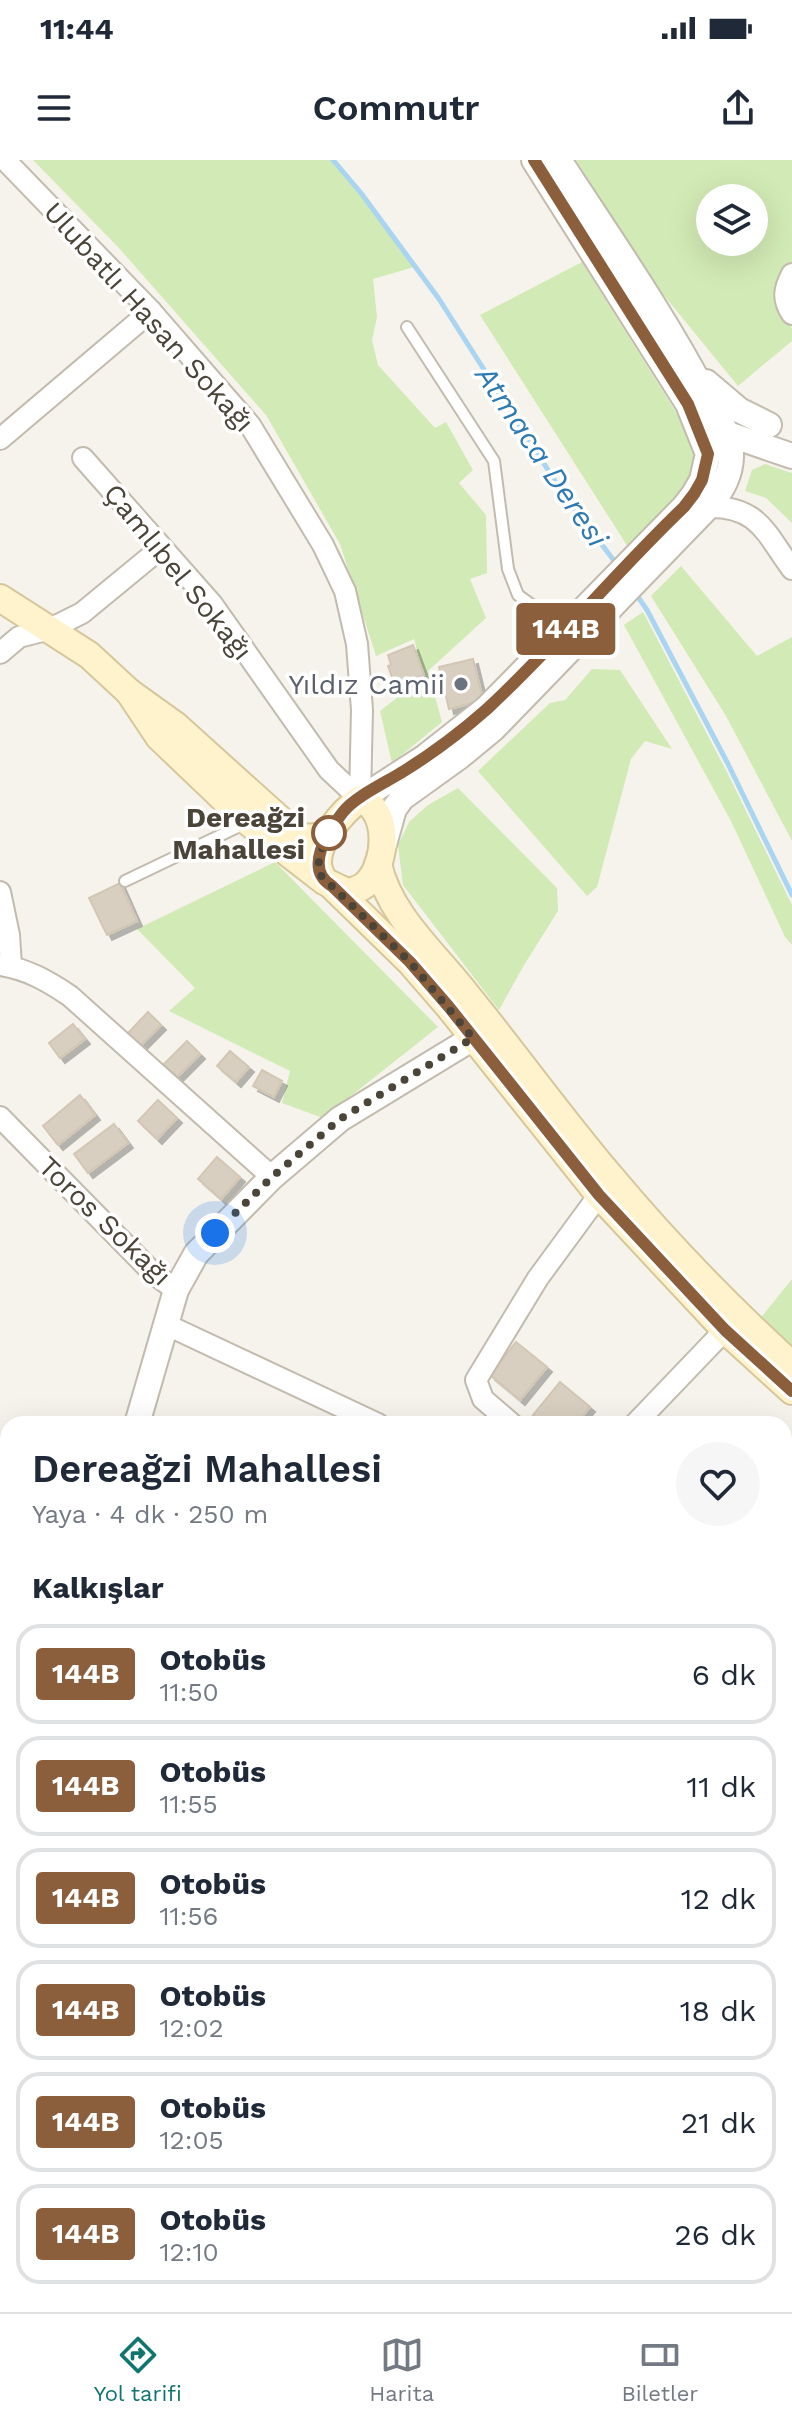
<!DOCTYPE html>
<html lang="tr">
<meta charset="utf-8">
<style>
:root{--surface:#fff;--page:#f6f6f7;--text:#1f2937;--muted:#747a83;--line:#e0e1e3;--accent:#0f766e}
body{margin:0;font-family:"Work Sans",sans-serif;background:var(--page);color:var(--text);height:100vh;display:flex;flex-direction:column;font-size:30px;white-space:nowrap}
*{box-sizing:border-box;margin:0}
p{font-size:26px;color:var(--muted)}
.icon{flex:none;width:44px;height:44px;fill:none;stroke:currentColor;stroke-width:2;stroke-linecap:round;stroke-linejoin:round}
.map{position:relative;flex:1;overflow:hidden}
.drawer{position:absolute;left:0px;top:1256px;width:792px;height:896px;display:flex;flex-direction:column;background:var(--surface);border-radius:24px 24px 0 0;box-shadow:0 8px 32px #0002}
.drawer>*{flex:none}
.badge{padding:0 16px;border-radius:6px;font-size:28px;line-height:52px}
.tools{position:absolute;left:696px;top:24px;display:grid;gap:16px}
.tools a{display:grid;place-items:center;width:72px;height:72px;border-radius:50%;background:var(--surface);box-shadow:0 8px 32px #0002;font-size:40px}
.you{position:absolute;width:40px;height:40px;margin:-20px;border:6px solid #fff;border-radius:50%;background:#1a73e8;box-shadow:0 0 0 12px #1a73e833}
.map>.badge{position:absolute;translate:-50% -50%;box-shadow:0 0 0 4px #fff}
h2{padding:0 32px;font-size:30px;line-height:72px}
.round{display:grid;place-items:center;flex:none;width:84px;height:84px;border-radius:42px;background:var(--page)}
.headline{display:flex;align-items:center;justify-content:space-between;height:136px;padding:0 32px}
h1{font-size:38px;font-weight:600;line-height:60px}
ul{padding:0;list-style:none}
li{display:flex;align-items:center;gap:24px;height:100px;margin:0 16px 12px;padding:0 16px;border:4px solid var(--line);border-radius:24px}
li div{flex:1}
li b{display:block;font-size:30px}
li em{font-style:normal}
li .badge{min-width:88px;font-weight:700;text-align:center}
.status{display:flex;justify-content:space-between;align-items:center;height:56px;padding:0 40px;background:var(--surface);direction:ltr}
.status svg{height:22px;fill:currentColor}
header{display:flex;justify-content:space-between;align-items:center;height:104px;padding:0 32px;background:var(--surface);font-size:36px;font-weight:600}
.tabs{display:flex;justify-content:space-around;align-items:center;height:112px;border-top:2px solid var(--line);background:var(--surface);font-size:22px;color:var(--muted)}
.tabs a{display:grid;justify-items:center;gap:4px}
.tabs .selected{color:var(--accent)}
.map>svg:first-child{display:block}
</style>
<div class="status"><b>11:44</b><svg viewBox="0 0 49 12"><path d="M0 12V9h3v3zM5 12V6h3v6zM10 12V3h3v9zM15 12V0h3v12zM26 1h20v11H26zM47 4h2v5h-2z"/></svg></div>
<header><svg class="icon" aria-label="menu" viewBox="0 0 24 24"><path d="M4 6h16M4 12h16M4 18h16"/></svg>Commutr<svg class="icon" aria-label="share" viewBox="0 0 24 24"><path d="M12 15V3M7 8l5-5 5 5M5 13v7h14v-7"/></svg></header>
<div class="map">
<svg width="792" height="2152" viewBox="0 0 792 2152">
<defs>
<filter id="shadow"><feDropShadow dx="5" dy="5" stdDeviation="0" flood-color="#0004"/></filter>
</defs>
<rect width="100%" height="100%" fill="#f6f3ec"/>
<g fill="#d2eab5" fill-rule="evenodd">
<path d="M 33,0 L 332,0 L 372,48 L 414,107 L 373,119 L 377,157 L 372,180 L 378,205 L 435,268 L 446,262 L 473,310 L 459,323 L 486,355 L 487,413 L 470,419 L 486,458 L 428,511 L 442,562 L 392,603 L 380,551 L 417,522 L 425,519 L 414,479 L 376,496 L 340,384 L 266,255 L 118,87 Z"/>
<path d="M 576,0 L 792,0 L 792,106 L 781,147 L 792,169 L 792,181 L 738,226 L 653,122 ZM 710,38 L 754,38 L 754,82 L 710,82 Z"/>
<path d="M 582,102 L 689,273 L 698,298 L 691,324 L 628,387 L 480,155 Z"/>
<path d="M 765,304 L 792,313 L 792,363 L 766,338 L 745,331 L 752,310 Z"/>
<path d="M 681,406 L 757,496 L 792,477 L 792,681 L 726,556 L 651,436 Z"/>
<path d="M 643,452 L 728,614 L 792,745 L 792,785 L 785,777 L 732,663 L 624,465 Z"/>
<path d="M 592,509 L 620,510 L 672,589 L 645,581 L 631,599 L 597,727 L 587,736 L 478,611 L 550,543 L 565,540 Z"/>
<path d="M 458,628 L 557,728 L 558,751 L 524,805 L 499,850 L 403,725 L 398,685 L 409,662 L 428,645 Z"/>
<path d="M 275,702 L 438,867 L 323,958 L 282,943 L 290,911 L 169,851 L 195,828 L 137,769 Z"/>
<path d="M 792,1119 L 792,1198 L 755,1165 Z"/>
</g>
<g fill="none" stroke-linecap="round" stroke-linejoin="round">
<g stroke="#a9d4f2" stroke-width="5">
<path d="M 333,0 L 361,33 L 439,139 L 562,332 L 618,406"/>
<path d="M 634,431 L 647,450 L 728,604 L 792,735"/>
</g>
</g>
<g fill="#d8cfc1" stroke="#d3c7b4" stroke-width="2" filter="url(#shadow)">
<path d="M 413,485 L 424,515 L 395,526 L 388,506 L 391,505 L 388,495 Z"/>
<path d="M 473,499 L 483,540 L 449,549 L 439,507 Z"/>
<path d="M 120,723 L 137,761 L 107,775 L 89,738 Z"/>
<path d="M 148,852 L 161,865 L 140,886 L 128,873 Z"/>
<path d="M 73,864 L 85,879 L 60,898 L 49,883 Z"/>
<path d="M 187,881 L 200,894 L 176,918 L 163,905 Z"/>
<path d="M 230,891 L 249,907 L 236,922 L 217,906 Z"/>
<path d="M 262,910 L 282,921 L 274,937 L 253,926 Z"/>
<path d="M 80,935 L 95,955 L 58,985 L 43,966 Z"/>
<path d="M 158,940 L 177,958 L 157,979 L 138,961 Z"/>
<path d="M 114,964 L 128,983 L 88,1013 L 74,994 Z"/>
<path d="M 217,997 L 240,1017 L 221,1039 L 198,1019 Z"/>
<path d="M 516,1182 L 547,1207 L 520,1240 L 490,1215 Z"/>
<path d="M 560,1222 L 590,1247 L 576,1264 L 544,1264 L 533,1255 Z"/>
<path d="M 784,1571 L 792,1575 L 792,1613 L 787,1623 L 784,1622 Z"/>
</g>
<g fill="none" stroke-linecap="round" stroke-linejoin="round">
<g stroke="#c2bbae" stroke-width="14">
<g id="service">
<path d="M 407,167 L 494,301 L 508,409 L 518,435 L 565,469"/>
<path d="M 125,721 L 246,663"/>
</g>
</g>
<g stroke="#c2bbae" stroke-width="24">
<g id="minor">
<path d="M 5,0 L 151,151 L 250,265 L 323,385 L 345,431 L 357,484 L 362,550 L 360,639"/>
<path d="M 792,114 C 784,129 782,139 792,154"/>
<path d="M 0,279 L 151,151"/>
<path d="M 83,298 L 212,444 L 329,610 L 360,639"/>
<path d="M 708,347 C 759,346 766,374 792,409"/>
<path d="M 0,493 L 19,477 L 50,469 L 82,453 L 161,388"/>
<path d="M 0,732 L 9,775 L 11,806"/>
<path d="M 0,805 C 27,809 48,821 70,836 L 272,1017"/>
<path d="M 0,957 L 154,1114 L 176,1130"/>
<path d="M 167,1165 L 378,1264"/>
<path d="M 512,1264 L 483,1239 L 476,1220 L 538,1118 L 599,1035"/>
<path d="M 635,1264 L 725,1170"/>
<path d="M 784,1518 L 792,1526"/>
<path d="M 0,1795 L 8,1784"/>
<path d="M 784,1831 L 792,1816"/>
<path d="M 0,1912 L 8,1914"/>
<path d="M 0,2038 L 8,2018"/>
<path d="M 784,2041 L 792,2043"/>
<path d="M 112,2152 L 115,2144"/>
<path d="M 364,2152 L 367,2144"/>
</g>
</g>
<g stroke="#c2bbae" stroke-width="28">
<g id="tertiary">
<path d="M 706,222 L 739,250 L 769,265"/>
<path d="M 715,278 L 728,274 L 792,296"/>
<path d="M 360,639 L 425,597 L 487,548 L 684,347 L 694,334 L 702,320 L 708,294 L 688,244 L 534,0"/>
<path d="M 383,688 L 394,649 L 402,638 L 459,597 L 493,569 L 708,347 C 722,331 732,314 731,292 C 729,271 716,254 706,236 C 663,154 609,77 559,0"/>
<path d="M 137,1264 L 176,1130 L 196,1094 L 272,1017 L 340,959 L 473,878"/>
<path d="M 0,1562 L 8,1553"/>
</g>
</g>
<g stroke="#d6c79b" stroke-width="30">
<g id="secondary">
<path d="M 0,438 L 89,495 L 129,532 L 175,565 L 295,673 L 305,678 L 328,676"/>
<path d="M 129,532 L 159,577 L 248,662 L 324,721 L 349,733 C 354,730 362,728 366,724 C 387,705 391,650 360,639 C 343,651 317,681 318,703 C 318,710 321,715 324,721"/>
<path d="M 378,704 C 389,755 435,794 466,834 C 515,894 560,957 610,1016 C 666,1083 727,1146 792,1205"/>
<path d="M 332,726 L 410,802 L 449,847 L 599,1035 L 725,1170 L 792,1231"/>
<path d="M 784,1840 L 792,1846"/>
</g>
</g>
<use href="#service" stroke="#fff" stroke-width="10"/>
<use href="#minor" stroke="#fff" stroke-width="20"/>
<use href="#tertiary" stroke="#fff" stroke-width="24"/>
<use href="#secondary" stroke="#fff3cd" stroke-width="26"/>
</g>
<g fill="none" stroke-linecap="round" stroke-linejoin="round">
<g stroke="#fff" stroke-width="18">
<path id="line" d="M 534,0 L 688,244 L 708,294 L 702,320 L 694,334 L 684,347 C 616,412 556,485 487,549 C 461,572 433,593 404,611 C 385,623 356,636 343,652 C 328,671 303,709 332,726 L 410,802 L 449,847 L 599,1035 L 725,1170 L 792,1231"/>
</g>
<use href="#line" stroke="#8b5e3c" stroke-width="12"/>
<path stroke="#4b4439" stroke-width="8" stroke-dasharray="0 14.4" d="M 215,1073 L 272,1017 L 340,959 L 473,878 L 410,802 L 332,726 C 309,713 321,691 329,673"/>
</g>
<circle fill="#6b7280" stroke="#fff" stroke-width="3" cx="461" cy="524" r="8"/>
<circle fill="#fff" stroke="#8b5e3c" stroke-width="4" cx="329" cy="673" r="16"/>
<g text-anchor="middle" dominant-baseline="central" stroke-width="7" stroke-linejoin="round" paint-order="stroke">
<g font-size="28" fill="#4b4439" stroke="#fff">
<text transform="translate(149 157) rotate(48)">Ulubatlı Hasan Sokağı</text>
<text transform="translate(178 412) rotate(51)">Çamlıbel Sokağı</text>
<text transform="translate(105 1061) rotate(44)">Toros Sokağı</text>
</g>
<g font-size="28" fill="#5b616d" stroke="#fff" text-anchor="end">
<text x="445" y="524">Yıldız Camii</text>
</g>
<g font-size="28" font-weight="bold" fill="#4b4439" stroke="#fff" text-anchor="end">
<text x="305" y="657">Dereağzi<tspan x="305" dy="32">Mahallesi</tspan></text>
</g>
<g font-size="30" font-style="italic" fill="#2e7ab2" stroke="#fff">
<text transform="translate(542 296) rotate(56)">Atmaca Deresi</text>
</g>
</g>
</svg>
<div class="tools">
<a><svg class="icon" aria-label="layers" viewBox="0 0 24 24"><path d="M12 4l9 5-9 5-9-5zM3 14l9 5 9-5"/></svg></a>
</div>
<div class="you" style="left:215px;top:1073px"></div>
<b class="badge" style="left:566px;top:469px;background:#8b5e3c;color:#fff">144B</b>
<section class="drawer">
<div class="headline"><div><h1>Dereağzi Mahallesi</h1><p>Yaya · 4 dk · 250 m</p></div><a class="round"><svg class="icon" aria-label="heart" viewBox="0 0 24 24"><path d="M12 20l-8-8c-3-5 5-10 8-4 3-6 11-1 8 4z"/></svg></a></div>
<h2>Kalkışlar</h2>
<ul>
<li><span class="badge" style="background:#8b5e3c;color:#fff">144B</span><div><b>Otobüs</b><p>11:50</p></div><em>6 dk</em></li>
<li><span class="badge" style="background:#8b5e3c;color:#fff">144B</span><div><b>Otobüs</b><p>11:55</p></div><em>11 dk</em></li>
<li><span class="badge" style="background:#8b5e3c;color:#fff">144B</span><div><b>Otobüs</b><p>11:56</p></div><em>12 dk</em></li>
<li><span class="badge" style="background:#8b5e3c;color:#fff">144B</span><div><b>Otobüs</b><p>12:02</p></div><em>18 dk</em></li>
<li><span class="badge" style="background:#8b5e3c;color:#fff">144B</span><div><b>Otobüs</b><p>12:05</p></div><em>21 dk</em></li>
<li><span class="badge" style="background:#8b5e3c;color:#fff">144B</span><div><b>Otobüs</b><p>12:10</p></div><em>26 dk</em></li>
</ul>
</section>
</div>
<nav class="tabs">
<a class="selected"><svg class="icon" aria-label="directions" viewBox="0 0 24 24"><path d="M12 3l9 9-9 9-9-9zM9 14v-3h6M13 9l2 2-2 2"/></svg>Yol tarifi</a>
<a><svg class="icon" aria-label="map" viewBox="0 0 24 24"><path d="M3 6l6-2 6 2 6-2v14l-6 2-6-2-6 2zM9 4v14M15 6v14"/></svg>Harita</a>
<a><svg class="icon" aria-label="tickets" viewBox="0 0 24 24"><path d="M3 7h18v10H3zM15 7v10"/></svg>Biletler</a>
</nav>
